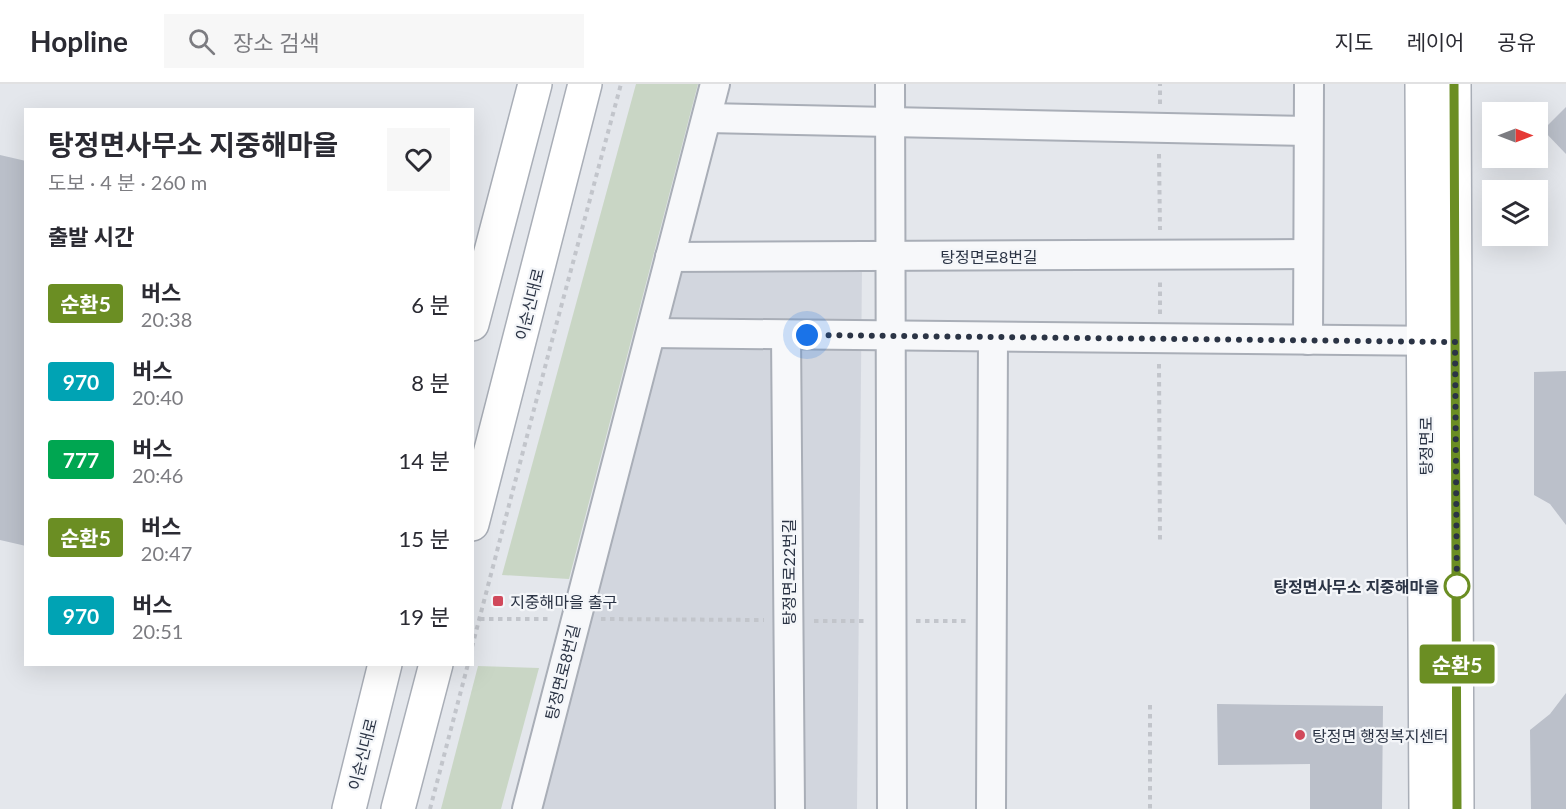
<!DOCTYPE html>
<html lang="ko">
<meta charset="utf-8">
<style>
:root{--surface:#fff;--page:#f7f7f7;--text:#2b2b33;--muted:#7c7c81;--line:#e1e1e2}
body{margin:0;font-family:Lato,"Noto Sans KR",sans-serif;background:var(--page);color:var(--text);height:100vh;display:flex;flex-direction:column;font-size:22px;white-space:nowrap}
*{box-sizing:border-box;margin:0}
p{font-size:20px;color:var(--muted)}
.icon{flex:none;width:33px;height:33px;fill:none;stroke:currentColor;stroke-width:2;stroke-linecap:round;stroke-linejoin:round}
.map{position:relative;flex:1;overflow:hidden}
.details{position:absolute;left:24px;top:24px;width:450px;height:558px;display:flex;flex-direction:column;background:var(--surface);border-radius:0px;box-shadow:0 6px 24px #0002}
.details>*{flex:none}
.badge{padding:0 12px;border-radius:4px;font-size:21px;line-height:39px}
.needle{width:39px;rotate:90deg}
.fabs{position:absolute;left:1482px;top:18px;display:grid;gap:12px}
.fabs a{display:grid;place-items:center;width:66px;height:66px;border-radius:0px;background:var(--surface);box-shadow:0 6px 24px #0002;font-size:30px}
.you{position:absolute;width:30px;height:30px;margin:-15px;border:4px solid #fff;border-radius:50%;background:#1a73e8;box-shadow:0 0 0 9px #1a73e833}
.map>.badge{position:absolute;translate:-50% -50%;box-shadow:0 0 0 3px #fff}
h2{padding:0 24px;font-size:22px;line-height:54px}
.round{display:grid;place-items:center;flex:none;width:63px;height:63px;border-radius:0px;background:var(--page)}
.overview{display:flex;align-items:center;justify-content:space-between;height:102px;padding:0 24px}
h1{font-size:28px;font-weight:700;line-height:45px}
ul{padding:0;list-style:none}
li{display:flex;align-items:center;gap:18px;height:78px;padding:0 24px}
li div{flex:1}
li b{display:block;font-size:22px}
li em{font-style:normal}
li .badge{min-width:66px;font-weight:700;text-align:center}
header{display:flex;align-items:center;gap:36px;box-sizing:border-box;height:84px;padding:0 30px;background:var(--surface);border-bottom:2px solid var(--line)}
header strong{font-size:28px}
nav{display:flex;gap:33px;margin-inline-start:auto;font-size:21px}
.search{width:420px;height:54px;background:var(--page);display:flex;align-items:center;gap:15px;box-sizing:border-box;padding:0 21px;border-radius:0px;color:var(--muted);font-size:22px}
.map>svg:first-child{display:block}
</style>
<header>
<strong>Hopline</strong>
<div class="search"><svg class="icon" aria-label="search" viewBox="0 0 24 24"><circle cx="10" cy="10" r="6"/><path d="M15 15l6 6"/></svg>장소 검색</div>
<nav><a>지도</a><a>레이어</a><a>공유</a></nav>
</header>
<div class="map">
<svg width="1566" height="725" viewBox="0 0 1566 725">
<rect width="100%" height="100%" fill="#e4e7ec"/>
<path fill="#d2d6de" d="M 675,181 L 862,182 L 857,725 L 530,725 Z"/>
<g fill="#c9d6c5">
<path d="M 636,0 L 698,0 L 569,495 L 502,491 Z"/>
<path d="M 478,582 L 539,584 L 501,725 L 441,725 Z"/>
</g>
<g fill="#bbc0ca">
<path d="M 1566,23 L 1566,70 L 1543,46 Z"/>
<path d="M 0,71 L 26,77 L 26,462 L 0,456 Z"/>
<path d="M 1566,287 L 1566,441 L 1550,420 L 1534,411 L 1534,288 Z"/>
<path d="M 1566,609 L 1566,725 L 1531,725 L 1530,646 L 1550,630 Z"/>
<path d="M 1217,620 L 1383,622 L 1382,725 L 1310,725 L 1310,680 L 1218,681 Z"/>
</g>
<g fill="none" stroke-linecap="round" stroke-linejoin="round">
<g stroke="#a9aeb7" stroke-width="32">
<g id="street">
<path d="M 890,0 L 892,725"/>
<path d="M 707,34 L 1308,47"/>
<path d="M 670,173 L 1308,170"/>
<path d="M 651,249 L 1447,257"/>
<path d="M 786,251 L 790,725"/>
<path d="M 1308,256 L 1309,0"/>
<path d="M 527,725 L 715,0"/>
<path d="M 991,725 L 993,253"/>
</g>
</g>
<g stroke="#a9aeb7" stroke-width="36">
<g id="secondary">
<path d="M 1422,0 L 1426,725"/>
<path d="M 1454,0 L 1457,725"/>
<path d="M 472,240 L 535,0"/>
<path d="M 472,440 L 585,0"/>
<path d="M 349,725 L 385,580"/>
<path d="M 398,725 L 436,580"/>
</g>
</g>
<g stroke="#c2c5cb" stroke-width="4" stroke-dasharray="4.5 4.5" stroke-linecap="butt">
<path d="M 1160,20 L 1160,0"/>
<path d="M 1159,70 L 1160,146"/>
<path d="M 1160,230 L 1160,196"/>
<path d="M 1159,280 L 1160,459"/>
<path d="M 480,535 L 551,535"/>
<path d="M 601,535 L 764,536"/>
<path d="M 814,537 L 866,537"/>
<path d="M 916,537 L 968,537"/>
<path d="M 472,563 L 550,264 L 621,0"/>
<path d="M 1150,621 L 1150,725"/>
<path d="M 430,725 L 468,580"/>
</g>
<use href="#street" stroke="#f7f8fa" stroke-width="28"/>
<use href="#secondary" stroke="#fff" stroke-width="33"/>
</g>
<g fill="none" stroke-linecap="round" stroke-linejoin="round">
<g stroke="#fff" stroke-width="14">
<path id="line" d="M 1454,0 L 1457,725"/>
</g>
<use href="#line" stroke="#6b8e23" stroke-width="9"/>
<path stroke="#2b3445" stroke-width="6" stroke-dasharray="0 10.8" d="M 807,251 L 1455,258 L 1457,513 L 1457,502"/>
</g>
<circle fill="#fff" stroke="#6b8e23" stroke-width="3" cx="1457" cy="502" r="12"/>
<g fill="#d1495b" stroke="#f4f6f9" stroke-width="2">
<rect x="492" y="511" width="12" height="12" rx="3"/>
<circle cx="1300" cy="651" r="6"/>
</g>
<g text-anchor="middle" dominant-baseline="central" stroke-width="4.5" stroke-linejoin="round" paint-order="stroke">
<g font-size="16" fill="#2b3445" stroke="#f4f6f9">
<text x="989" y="172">탕정면로8번길</text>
<text transform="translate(529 220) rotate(-76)">이순신대로</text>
<text transform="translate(1425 362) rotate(-90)">탕정면로</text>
<text transform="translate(788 488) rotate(-90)">탕정면로22번길</text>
<text transform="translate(562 588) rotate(-76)">탕정면로8번길</text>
<text transform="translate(362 670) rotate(-76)">이순신대로</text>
</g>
<g font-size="16" font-weight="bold" fill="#2b3445" stroke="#f4f6f9" text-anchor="end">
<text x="1439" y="502">탕정면사무소 지중해마을</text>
</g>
<g font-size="16" fill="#2b3445" stroke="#f4f6f9" text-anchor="start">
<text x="510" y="517">지중해마을 출구</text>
<text x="1312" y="651">탕정면 행정복지센터</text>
</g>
</g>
</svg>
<div class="fabs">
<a><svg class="needle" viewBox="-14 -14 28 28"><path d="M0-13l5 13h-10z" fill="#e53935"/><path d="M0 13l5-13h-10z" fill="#7c7c81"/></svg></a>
<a><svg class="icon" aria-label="layers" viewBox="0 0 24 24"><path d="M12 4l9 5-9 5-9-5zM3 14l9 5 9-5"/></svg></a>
</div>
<div class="you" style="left:807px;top:251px"></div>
<b class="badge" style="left:1457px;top:580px;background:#6b8e23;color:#fff">순환5</b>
<section class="details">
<div class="overview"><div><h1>탕정면사무소 지중해마을</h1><p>도보 · 4 분 · 260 m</p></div><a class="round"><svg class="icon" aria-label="heart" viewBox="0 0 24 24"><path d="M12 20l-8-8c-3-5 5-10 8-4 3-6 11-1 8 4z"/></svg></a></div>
<h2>출발 시간</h2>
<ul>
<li><span class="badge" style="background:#6b8e23;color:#fff">순환5</span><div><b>버스</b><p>20:38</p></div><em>6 분</em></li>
<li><span class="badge" style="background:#00a3b4;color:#fff">970</span><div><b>버스</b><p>20:40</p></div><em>8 분</em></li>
<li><span class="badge" style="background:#00a651;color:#fff">777</span><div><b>버스</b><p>20:46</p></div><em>14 분</em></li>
<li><span class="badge" style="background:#6b8e23;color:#fff">순환5</span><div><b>버스</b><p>20:47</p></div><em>15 분</em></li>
<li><span class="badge" style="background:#00a3b4;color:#fff">970</span><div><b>버스</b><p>20:51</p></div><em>19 분</em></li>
</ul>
</section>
</div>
